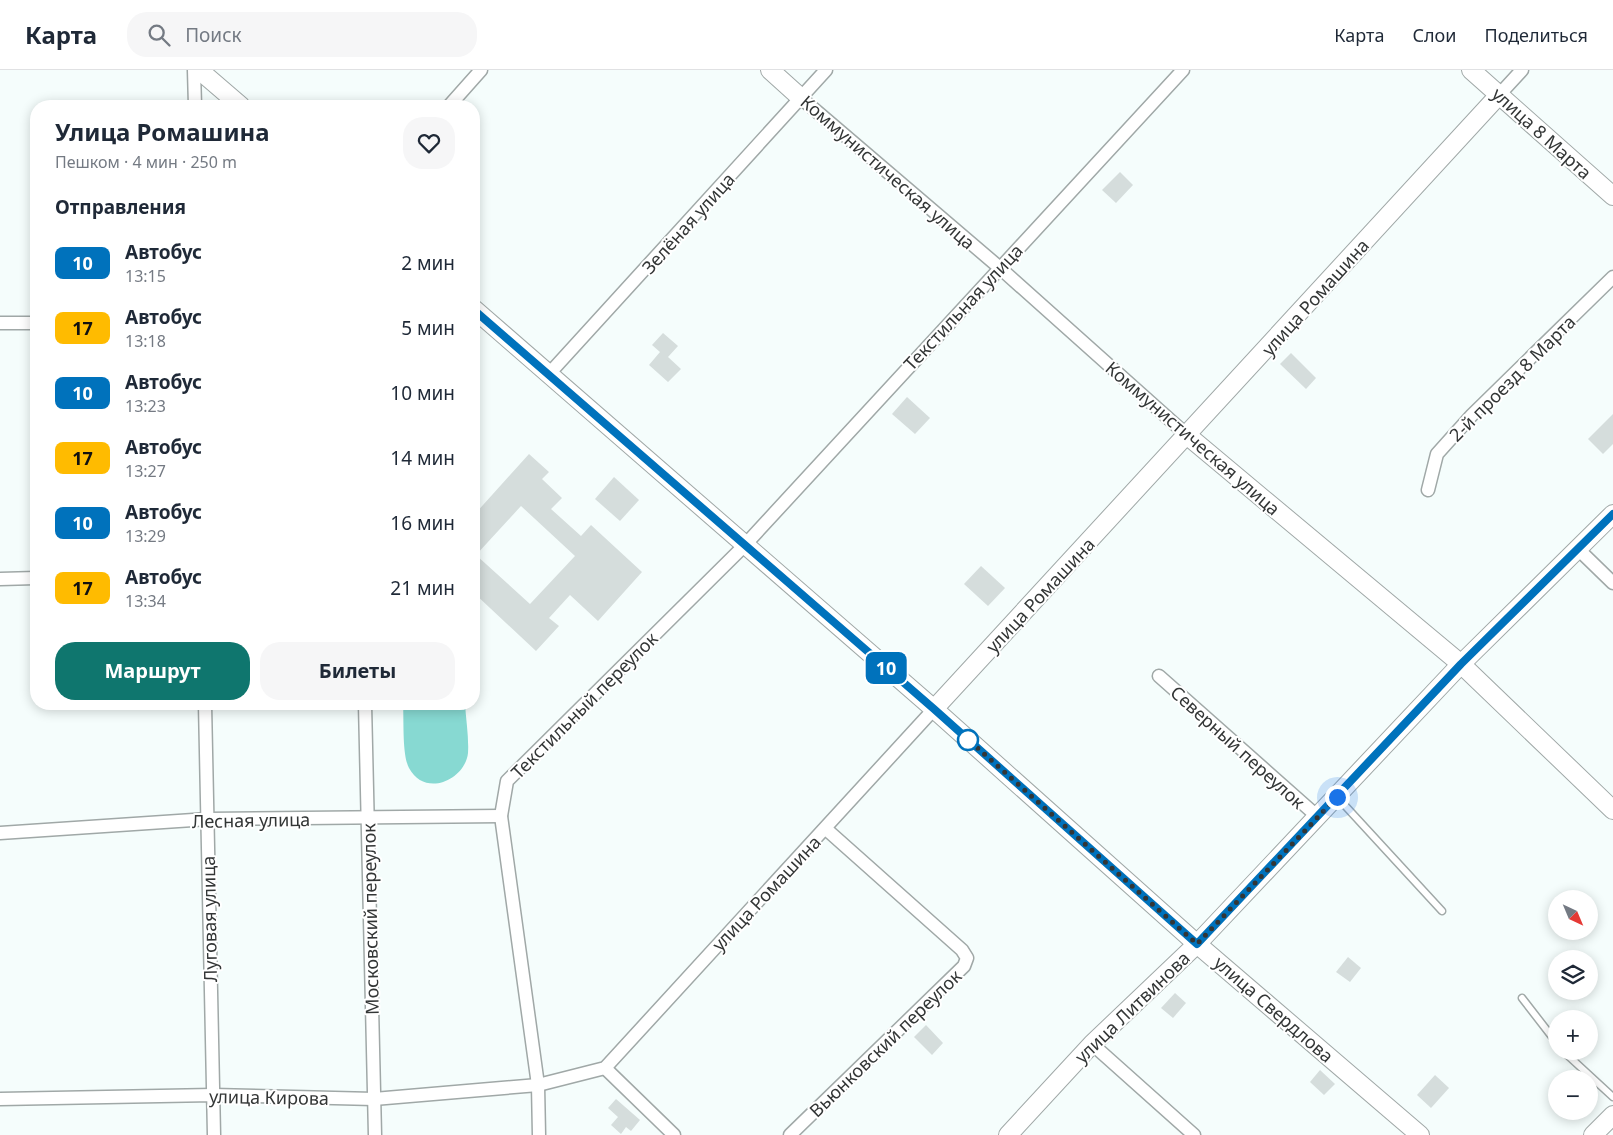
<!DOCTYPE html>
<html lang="ru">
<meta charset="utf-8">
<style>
:root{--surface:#fff;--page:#f6f6f7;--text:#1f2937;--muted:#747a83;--line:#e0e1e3;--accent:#0f766e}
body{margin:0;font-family:"Noto Sans",sans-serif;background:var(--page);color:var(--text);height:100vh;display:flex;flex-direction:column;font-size:19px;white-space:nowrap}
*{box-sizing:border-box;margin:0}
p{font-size:16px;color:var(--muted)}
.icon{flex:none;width:28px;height:28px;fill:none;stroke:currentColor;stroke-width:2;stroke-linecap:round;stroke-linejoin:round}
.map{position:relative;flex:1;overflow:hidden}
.side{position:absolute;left:30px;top:30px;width:450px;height:610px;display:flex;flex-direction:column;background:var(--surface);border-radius:20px;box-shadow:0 2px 12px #0003}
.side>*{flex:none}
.badge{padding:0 10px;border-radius:8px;font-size:18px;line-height:32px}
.needle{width:32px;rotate:136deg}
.fabs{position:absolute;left:1548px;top:820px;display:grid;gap:10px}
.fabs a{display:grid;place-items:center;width:50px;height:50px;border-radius:50%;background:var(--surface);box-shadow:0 2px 12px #0003;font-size:25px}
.you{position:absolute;width:25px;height:25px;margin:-12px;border:4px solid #fff;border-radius:50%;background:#1a73e8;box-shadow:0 0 0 8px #1a73e833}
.map>.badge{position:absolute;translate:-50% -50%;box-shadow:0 0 0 2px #fff}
h2{padding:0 25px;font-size:19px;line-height:45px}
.round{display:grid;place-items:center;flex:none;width:52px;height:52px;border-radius:20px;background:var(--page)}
.overview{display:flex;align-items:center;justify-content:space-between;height:85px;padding:0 25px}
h1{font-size:24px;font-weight:700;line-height:38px}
.action{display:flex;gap:10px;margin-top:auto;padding:10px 25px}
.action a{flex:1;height:58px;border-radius:20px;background:var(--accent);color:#fff;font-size:20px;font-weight:700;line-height:58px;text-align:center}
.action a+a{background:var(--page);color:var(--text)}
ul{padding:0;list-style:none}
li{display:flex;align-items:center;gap:15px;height:65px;padding:0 25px}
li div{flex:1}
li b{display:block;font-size:19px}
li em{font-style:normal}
li .badge{min-width:55px;font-weight:700;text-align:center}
header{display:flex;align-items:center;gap:30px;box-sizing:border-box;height:70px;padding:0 25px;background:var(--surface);border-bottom:1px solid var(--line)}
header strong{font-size:24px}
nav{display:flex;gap:28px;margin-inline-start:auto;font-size:18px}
.search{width:350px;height:45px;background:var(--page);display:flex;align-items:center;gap:12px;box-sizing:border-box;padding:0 18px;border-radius:20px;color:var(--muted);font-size:19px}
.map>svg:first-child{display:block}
</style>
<header>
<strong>Карта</strong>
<div class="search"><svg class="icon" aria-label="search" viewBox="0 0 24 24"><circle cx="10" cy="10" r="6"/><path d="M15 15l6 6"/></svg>Поиск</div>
<nav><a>Карта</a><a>Слои</a><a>Поделиться</a></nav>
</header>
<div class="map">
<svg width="1613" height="1065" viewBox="0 0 1613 1065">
<rect width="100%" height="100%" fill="#f5fdfc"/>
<path fill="#87d9d2" d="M 403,634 L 465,634 C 466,650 469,668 468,683 C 465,710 425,728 409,698 C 402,685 404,650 403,634 Z"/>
<g fill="#d5dddc" fill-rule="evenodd">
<path d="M 1120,102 L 1133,115 L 1116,133 L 1102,120 Z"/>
<path d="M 663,263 L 678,276 L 668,287 L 681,299 L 668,312 L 649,295 L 660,282 L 652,275 Z"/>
<path d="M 1291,283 L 1316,308 L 1306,319 L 1280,294 Z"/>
<path d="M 907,327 L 930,348 L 915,364 L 892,344 Z"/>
<path d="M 1613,344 L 1613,374 L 1603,384 L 1588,369 Z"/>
<path d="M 529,384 L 549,402 L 542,409 L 562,428 L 551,439 L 581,466 L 591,455 L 642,502 L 598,551 L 570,525 L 549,548 L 559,556 L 536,581 L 474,523 L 474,445 ZM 521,436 L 575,486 L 530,534 L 476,485 Z"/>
<path d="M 614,407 L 639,430 L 620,451 L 595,429 Z"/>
<path d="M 981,496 L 1005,518 L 988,536 L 964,514 Z"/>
<path d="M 1348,887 L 1361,898 L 1350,912 L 1336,902 Z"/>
<path d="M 1175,923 L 1186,933 L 1173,948 L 1161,938 Z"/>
<path d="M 926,955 L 943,973 L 932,985 L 914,967 Z"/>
<path d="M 1320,1000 L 1335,1014 L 1324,1025 L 1310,1012 Z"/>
<path d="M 1435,1005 L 1449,1018 L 1431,1038 L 1417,1025 Z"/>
<path d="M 616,1029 L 640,1050 L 631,1061 L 626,1057 L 621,1064 L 611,1055 L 618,1047 L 608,1038 Z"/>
</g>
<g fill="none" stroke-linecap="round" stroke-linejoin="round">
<g stroke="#a0a8a7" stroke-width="9">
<g id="lane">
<path d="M 1338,728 L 1442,841"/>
<path d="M 1522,928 L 1556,972"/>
<path d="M 1563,981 L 1613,1027"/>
</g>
</g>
<g stroke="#a0a8a7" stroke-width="15">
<g id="street">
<path d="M 194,0 L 195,36"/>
<path d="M 1499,25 L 1522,0"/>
<path d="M 801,28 L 1000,198 L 1188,366"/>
<path d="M 449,36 L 481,0"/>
<path d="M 0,253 L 36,253"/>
<path d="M 548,305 L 826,0"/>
<path d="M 1428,420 L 1437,384 L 1472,345 L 1613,207"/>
<path d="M 1578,479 L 1613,513"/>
<path d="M 0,509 L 36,508"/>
<path d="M 1159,606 L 1318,747"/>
<path d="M 205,634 L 214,1065"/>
<path d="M 365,634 L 375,1065"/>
<path d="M 0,763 L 208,749 L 501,746"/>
<path d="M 1092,974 L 1194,1065"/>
<path d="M 605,998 L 674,1065"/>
<path d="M 0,1029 L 213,1025 L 374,1029 L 538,1015 L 605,998 L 934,639"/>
<path d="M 539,1065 L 538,1015 L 501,746 L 507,711 L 744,476 L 1183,0"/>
<path d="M 790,1065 L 964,896 L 967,888 L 962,880 L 826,759"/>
</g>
</g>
<g stroke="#a0a8a7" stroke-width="20">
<g id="secondary">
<path d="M 199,0 L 241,36"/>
<path d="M 770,0 L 801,28"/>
<path d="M 1471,0 L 1613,126"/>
<path d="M 474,239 L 934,639 L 1197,874 L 1420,1065"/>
<path d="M 1188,366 L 1461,594 L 1613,740"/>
<path d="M 934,639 L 1499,25"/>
<path d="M 1008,1065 L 1092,974 L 1197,874 L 1461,594 L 1613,444"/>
<path d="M 1593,1065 L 1613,1045"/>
</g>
</g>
<use href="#lane" stroke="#fff" stroke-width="6"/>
<use href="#street" stroke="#fff" stroke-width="12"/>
<use href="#secondary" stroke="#fff" stroke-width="18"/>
</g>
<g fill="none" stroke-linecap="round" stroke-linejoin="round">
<g stroke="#fff" stroke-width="11">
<path id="line" d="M 474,240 L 934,639 L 1197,874 L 1461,594 L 1613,444"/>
</g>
<use href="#line" stroke="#0072bc" stroke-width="8"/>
<path stroke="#333636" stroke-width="5" stroke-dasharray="0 9" d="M 968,670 L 963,665 L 1197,874 L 1337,727"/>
</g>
<circle fill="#fff" stroke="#0072bc" stroke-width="2.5" cx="968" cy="670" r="10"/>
<g text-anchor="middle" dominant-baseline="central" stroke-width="4" stroke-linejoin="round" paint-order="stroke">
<g font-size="18" fill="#333636" stroke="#fff">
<text transform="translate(1542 63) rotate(42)">улица 8 Марта</text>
<text transform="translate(888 102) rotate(41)">Коммунистическая улица</text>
<text transform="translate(688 153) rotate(-48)">Зелёная улица</text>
<text transform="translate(1315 227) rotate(-48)">улица Ромашина</text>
<text transform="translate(963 237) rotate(-47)">Текстильная улица</text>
<text transform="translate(1512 308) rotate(-45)">2-й проезд 8 Марта</text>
<text transform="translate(1193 368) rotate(41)">Коммунистическая улица</text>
<text transform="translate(1040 525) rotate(-47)">улица Ромашина</text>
<text transform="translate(584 635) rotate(-45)">Текстильный переулок</text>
<text transform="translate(1238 677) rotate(42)">Северный переулок</text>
<text transform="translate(251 750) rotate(-1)">Лесная улица</text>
<text transform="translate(766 823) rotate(-47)">улица Ромашина</text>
<text transform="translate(209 849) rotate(-91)">Луговая улица</text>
<text transform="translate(370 849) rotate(-91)">Московский переулок</text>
<text transform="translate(1132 937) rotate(-44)">улица Литвинова</text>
<text transform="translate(1274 939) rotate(41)">улица Свердлова</text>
<text transform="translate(885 973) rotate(-44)">Вьюнковский переулок</text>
<text transform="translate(269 1027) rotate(1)">улица Кирова</text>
</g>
</g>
</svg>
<div class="fabs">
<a><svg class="needle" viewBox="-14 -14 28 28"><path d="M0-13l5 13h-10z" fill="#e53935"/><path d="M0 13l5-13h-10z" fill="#747a83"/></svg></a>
<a><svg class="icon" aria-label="layers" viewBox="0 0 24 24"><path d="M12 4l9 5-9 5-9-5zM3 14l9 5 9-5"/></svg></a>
<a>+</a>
<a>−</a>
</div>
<div class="you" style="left:1337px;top:727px"></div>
<b class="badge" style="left:886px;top:598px;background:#0072bc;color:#fff">10</b>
<section class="side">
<div class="overview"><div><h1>Улица Ромашина</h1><p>Пешком · 4 мин · 250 m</p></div><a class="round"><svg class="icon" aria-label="heart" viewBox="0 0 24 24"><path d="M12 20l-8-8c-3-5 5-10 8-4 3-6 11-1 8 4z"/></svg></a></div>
<h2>Отправления</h2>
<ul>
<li><span class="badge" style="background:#0072bc;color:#fff">10</span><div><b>Автобус</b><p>13:15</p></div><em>2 мин</em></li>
<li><span class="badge" style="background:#fb0;color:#111">17</span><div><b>Автобус</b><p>13:18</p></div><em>5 мин</em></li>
<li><span class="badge" style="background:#0072bc;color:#fff">10</span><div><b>Автобус</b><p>13:23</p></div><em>10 мин</em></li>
<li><span class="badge" style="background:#fb0;color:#111">17</span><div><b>Автобус</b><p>13:27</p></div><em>14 мин</em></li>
<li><span class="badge" style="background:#0072bc;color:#fff">10</span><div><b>Автобус</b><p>13:29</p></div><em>16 мин</em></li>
<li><span class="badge" style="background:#fb0;color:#111">17</span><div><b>Автобус</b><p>13:34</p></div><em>21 мин</em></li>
</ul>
<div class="action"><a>Маршрут</a><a>Билеты</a></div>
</section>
</div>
